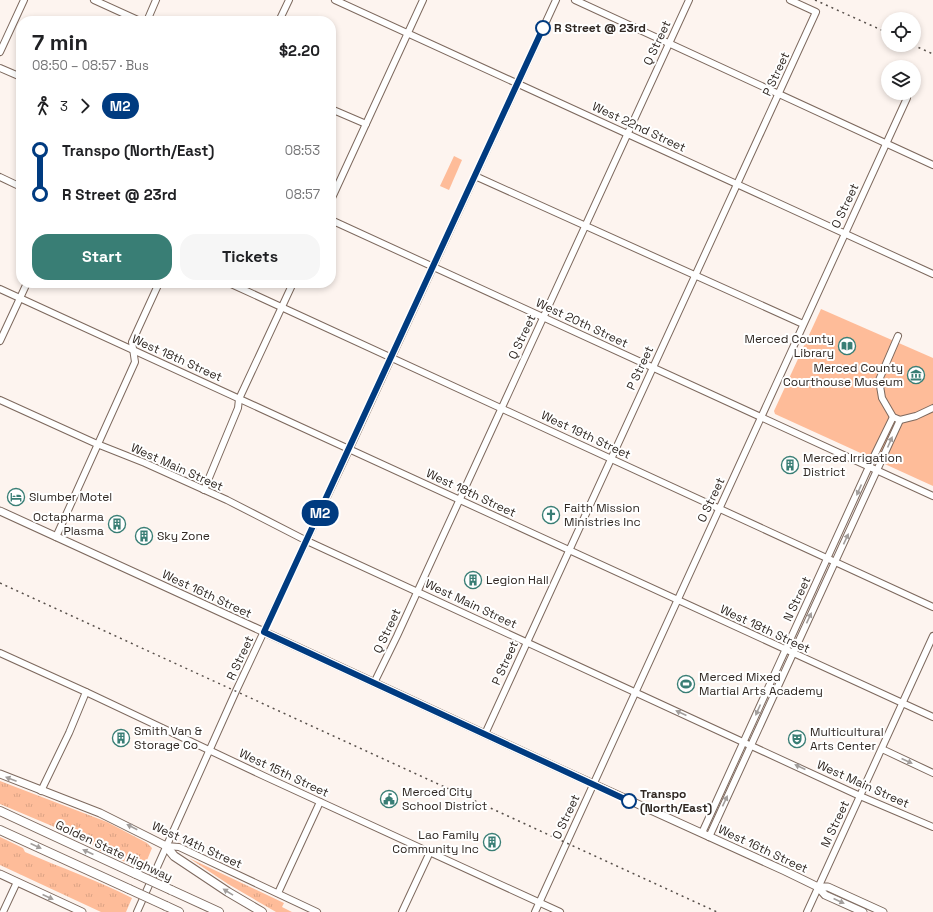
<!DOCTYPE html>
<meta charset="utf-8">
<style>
:root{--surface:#fff;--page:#f6f6f6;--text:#202124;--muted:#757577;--accent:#397e75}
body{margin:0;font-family:"Space Grotesk",sans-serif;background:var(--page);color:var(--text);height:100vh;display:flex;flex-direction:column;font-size:15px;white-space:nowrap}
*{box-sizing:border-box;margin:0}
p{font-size:13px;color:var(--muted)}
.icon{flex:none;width:22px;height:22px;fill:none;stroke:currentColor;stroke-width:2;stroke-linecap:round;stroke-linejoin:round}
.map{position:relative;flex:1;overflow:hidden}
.side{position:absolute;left:16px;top:16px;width:320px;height:272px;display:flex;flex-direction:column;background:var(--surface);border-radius:16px;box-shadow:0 2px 6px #0003}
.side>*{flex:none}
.badge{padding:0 8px;border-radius:13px;font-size:14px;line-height:26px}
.tools{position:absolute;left:881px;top:12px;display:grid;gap:8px}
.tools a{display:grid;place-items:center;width:40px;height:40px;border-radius:50%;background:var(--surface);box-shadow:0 2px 6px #0003;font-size:20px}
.map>.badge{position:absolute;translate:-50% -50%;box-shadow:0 0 0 2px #fff}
.legs{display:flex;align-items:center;gap:6px;height:44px;padding:0 16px;font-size:13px}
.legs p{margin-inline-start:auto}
.headline{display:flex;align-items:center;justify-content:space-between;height:68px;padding:0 16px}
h1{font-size:22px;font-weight:600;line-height:30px}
.action{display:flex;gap:8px;margin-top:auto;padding:8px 16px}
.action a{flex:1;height:46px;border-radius:16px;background:var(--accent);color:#fff;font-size:16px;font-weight:600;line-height:46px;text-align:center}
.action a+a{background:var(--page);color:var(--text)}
ul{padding:0 16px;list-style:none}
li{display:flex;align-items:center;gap:14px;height:44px;font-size:15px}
li i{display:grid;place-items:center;width:6px;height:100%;margin:0 5px;background:currentColor}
li i::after{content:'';width:10px;height:10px;margin:-5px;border:3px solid;border-radius:50%;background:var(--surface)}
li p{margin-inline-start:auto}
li:first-child i{background:linear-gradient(#0000 50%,currentColor 0)}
li:last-child i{background:linear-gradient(currentColor 50%,#0000 0)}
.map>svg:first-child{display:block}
</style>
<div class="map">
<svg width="933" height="912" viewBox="0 0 933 912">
<defs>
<pattern id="grass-tufts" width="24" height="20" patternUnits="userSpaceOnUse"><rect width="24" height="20" fill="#febc99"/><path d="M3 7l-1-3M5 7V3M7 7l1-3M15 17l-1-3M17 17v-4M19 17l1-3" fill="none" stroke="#daa284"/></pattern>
</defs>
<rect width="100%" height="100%" fill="#fdf4ef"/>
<g fill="url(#grass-tufts)">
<path d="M 0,781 L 107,822 L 147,843 L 152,848 L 143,870 L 96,849 L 90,842 L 0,804 Z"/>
<path d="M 0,837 L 23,848 L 25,852 C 61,868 97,880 132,898 L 126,912 L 101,912 L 0,865 Z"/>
<path d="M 189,858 L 284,903 L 282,907 L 292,912 L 276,912 L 228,884 Z"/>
</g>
<g fill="#febc99">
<path d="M 454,156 L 462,160 L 449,190 L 440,186 Z"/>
<path d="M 821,309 L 933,358 L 933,486 L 775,414 L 774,411 Z"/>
</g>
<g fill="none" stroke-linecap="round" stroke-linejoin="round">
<g stroke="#7d695e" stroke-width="8">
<g id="minor">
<path d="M 94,0 L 140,21"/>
<path d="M 335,0 L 933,274"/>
<path d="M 575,0 L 933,165"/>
<path d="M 147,21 L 156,0"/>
<path d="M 279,21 L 289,0"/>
<path d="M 0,52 L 24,0"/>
<path d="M 0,68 L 21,77"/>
<path d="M 331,109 L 366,124"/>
<path d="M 475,176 L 803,324"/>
<path d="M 0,177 L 21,187"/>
<path d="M 331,200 L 423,0"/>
<path d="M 331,220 L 933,496"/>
<path d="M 229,283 L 933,607"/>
<path d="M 0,289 L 933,717"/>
<path d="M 898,336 L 879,380 L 882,398 L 893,417 L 900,420 L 916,416 L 933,408"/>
<path d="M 0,341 L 27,283"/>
<path d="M 0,400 L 97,444 L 145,463 L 227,500 L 307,541 L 860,796 L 933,827"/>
<path d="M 204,490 L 238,408 L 239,399 L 293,283"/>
<path d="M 56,537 L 135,362 L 132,342 L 159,283"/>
<path d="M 0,653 L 86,692 L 266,777 L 560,912"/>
<path d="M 374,683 L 397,636 L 689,0"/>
<path d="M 485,734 L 816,12 L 790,0"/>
<path d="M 882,749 L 933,773"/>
<path d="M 41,791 L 69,733 L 86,692"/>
<path d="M 702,833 L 872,460 L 893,417"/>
<path d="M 709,837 L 900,420"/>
<path d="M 166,846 L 179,847 L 317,912"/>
<path d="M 278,893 L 320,802"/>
<path d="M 3,912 L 17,882"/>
<path d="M 137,912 L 236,691 L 349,450 L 556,0"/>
<path d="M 402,912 L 430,852"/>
<path d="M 535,912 L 907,98"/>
<path d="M 807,912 L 933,636"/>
</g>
</g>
<g stroke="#7d695e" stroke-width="9">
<g id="major">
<path d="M 0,511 L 321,658 L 556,767 L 785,871 L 818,887 L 825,895 L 863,912"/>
<path d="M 0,774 L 100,813 L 166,846"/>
<path d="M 0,874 L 82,912"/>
<path d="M 818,887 L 828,887 L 883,912"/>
</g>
</g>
<g stroke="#7d695e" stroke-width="10">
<g id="highway">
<path d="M 0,811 L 136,874"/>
<path d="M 0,830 L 129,889"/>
<path d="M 166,846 L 174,856 L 228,892 L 262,912"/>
<path d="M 171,890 L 219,912"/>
<path d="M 166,906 L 179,912"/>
</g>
</g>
<use href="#minor" stroke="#fff" stroke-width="6"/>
<use href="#major" stroke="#fff" stroke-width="7"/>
<use href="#highway" stroke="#fff" stroke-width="8"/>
<g stroke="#574f4a" stroke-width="1.5" stroke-dasharray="2 4" stroke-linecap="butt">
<path d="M 815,0 L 888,33"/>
<path d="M 913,45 L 933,54"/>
<path d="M 0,583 L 717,912"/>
</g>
<g stroke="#7d695e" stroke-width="10" stroke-linecap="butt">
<g id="highway-bridge">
<path d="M 136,874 L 171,890"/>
<path d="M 129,889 L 166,906"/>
</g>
</g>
<use href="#highway-bridge" stroke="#fff" stroke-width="8"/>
</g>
<defs><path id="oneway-solid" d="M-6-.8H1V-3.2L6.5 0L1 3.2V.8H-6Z"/></defs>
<g fill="#a29e9c">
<use href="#oneway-solid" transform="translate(890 442) rotate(-66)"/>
<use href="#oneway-solid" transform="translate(859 490) rotate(114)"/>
<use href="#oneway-solid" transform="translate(846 539) rotate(-65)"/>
<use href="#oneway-solid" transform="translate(809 618) rotate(-65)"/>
<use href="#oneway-solid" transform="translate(758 710) rotate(114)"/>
<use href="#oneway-solid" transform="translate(681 713) rotate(-155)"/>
<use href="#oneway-solid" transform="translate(907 761) rotate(25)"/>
<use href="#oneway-solid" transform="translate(800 767) rotate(-155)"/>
<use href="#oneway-solid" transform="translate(11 779) rotate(-159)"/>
<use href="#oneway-solid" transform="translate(725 801) rotate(-65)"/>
<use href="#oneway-solid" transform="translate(132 827) rotate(-153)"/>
<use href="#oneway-solid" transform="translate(36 846) rotate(24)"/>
<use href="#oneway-solid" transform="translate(88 852) rotate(-155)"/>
<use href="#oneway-solid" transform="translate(228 892) rotate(-148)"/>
<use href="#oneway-solid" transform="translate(48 897) rotate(25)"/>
<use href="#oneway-solid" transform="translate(839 901) rotate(25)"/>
</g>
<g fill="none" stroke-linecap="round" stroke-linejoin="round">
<g stroke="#fff" stroke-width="9">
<path id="line-1" d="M 543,28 L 264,632 L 629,801"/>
</g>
<use href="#line-1" stroke="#003b80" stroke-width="6"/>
</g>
<defs>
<g id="library-ring" transform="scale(0.9)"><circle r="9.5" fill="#fff" stroke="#397e75" stroke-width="1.5"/><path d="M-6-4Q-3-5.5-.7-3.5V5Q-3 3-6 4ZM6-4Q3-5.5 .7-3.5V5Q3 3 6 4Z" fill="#397e75"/></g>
<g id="museum-ring" transform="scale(0.9)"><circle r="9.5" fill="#fff" stroke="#397e75" stroke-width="1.5"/><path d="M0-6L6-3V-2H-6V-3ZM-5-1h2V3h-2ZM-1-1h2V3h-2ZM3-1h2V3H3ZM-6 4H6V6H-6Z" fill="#397e75"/></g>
<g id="building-ring" transform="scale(0.9)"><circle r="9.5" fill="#fff" stroke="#397e75" stroke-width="1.5"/><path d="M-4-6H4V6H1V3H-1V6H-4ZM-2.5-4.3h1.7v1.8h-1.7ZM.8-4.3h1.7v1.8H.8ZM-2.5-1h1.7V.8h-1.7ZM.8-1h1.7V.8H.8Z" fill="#397e75"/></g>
<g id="hotel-ring" transform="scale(0.9)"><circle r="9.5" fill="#fff" stroke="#397e75" stroke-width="1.5"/><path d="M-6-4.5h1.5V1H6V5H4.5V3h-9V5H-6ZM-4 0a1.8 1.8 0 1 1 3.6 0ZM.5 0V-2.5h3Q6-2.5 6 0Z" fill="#397e75"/></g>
<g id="church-ring" transform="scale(0.9)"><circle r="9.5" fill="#fff" stroke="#397e75" stroke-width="1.5"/><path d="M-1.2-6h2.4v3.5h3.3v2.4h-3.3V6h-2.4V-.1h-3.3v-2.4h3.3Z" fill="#397e75"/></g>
<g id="stadium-ring" transform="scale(0.9)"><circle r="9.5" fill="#fff" stroke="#397e75" stroke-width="1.5"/><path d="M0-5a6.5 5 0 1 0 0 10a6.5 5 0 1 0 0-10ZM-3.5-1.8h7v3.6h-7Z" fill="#397e75"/></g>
<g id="theatre-ring" transform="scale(0.9)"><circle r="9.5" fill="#fff" stroke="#397e75" stroke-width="1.5"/><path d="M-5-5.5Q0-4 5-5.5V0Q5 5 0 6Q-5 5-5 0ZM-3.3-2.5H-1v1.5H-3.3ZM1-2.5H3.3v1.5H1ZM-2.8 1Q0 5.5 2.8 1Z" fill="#397e75"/></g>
<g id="civic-ring" transform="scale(0.9)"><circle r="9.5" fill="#fff" stroke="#397e75" stroke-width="1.5"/><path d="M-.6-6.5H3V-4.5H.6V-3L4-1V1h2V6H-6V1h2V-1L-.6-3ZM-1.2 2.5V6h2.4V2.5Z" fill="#397e75"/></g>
</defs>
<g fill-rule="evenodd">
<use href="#library-ring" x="847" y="346"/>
<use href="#museum-ring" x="916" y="375"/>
<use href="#building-ring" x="790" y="465"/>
<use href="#hotel-ring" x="16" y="497"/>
<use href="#church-ring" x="551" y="515"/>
<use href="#building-ring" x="117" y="524"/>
<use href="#building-ring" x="144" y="536"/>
<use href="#building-ring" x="473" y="580"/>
<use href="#stadium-ring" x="686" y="684"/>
<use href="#building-ring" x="121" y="738"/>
<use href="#theatre-ring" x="797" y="739"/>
<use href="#civic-ring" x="389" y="799"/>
<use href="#building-ring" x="492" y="842"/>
</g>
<g fill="#fff" stroke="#003b80" stroke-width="2">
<circle cx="543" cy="28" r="7"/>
<circle cx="629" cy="801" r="7"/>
</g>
<g text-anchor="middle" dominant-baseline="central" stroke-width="4" stroke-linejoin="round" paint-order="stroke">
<g font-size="12" font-weight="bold" fill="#302823" stroke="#fff" text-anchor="start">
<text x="554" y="28">R Street @ 23rd</text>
<text x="640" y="794">Transpo<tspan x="640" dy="14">(North/East)</tspan></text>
</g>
<g font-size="12" fill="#302823" stroke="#fff">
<text transform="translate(657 43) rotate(-65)">Q Street</text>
<text transform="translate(776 74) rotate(-65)">P Street</text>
<text transform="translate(639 127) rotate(25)">West 22nd Street</text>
<text transform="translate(845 206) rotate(-65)">O Street</text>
<text transform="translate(582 323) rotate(25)">West 20th Street</text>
<text transform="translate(522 337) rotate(-65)">Q Street</text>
<text transform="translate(177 358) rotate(24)">West 18th Street</text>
<text transform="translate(640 368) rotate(-65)">P Street</text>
<text transform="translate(586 435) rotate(25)">West 19th Street</text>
<text transform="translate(177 467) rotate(24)">West Main Street</text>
<text transform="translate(471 493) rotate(25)">West 18th Street</text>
<text transform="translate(711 500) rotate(-65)">O Street</text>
<text transform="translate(207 594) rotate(25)">West 16th Street</text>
<text transform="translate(797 599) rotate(-65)">N Street</text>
<text transform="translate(471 604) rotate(25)">West Main Street</text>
<text transform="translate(765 629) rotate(25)">West 18th Street</text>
<text transform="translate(387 631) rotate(-65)">Q Street</text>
<text transform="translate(240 658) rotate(-65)">R Street</text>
<text transform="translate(505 663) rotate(-66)">P Street</text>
<text transform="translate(284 773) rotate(25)">West 15th Street</text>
<text transform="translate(863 784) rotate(24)">West Main Street</text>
<text transform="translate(566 817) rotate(-65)">O Street</text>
<text transform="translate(835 824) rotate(-65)">M Street</text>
<text transform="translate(197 845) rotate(24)">West 14th Street</text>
<text transform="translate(763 849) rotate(25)">West 16th Street</text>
<text transform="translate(114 851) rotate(25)">Golden State Highway</text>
</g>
<g font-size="12" fill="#302823" stroke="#fff" text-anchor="start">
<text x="834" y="339" text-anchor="end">Merced County<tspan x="834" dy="14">Library</tspan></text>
<text x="903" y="368" text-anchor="end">Merced County<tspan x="903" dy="14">Courthouse Museum</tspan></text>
<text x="803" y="458">Merced Irrigation<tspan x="803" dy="14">District</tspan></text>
<text x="29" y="497">Slumber Motel</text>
<text x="564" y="508">Faith Mission<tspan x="564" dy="14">Ministries Inc</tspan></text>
<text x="104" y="517" text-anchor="end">Octapharma<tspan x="104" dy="14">Plasma</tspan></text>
<text x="157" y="536">Sky Zone</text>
<text x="486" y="580">Legion Hall</text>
<text x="699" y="677">Merced Mixed<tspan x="699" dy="14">Martial Arts Academy</tspan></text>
<text x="134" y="731">Smith Van &amp;<tspan x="134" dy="14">Storage Co</tspan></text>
<text x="810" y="732">Multicultural<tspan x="810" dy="14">Arts Center</tspan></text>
<text x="402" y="792">Merced City<tspan x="402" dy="14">School District</tspan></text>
<text x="479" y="835" text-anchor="end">Lao Family<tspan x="479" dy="14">Community Inc</tspan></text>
</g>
</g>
</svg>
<div class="tools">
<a><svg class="icon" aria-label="locate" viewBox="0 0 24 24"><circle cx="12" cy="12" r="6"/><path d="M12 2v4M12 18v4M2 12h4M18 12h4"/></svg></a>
<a><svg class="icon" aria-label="layers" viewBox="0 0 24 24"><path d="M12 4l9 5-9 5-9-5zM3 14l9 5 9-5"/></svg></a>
</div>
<b class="badge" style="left:320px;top:513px;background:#003b80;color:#fff">M2</b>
<section class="side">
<div class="headline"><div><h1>7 min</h1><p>08:50 – 08:57 · Bus</p></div><b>$2.20</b></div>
<div class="legs"><svg class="icon" aria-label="walk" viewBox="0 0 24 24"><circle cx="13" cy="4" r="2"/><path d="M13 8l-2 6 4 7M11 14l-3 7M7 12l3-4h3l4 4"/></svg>3<svg class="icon" aria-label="forward" viewBox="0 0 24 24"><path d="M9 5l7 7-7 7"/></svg><b class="badge" style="background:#003b80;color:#fff">M2</b></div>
<ul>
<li><i style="color:#003b80"></i><b>Transpo (North/East)</b><p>08:53</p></li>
<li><i style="color:#003b80"></i><b>R Street @ 23rd</b><p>08:57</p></li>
</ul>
<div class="action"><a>Start</a><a>Tickets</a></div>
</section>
</div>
